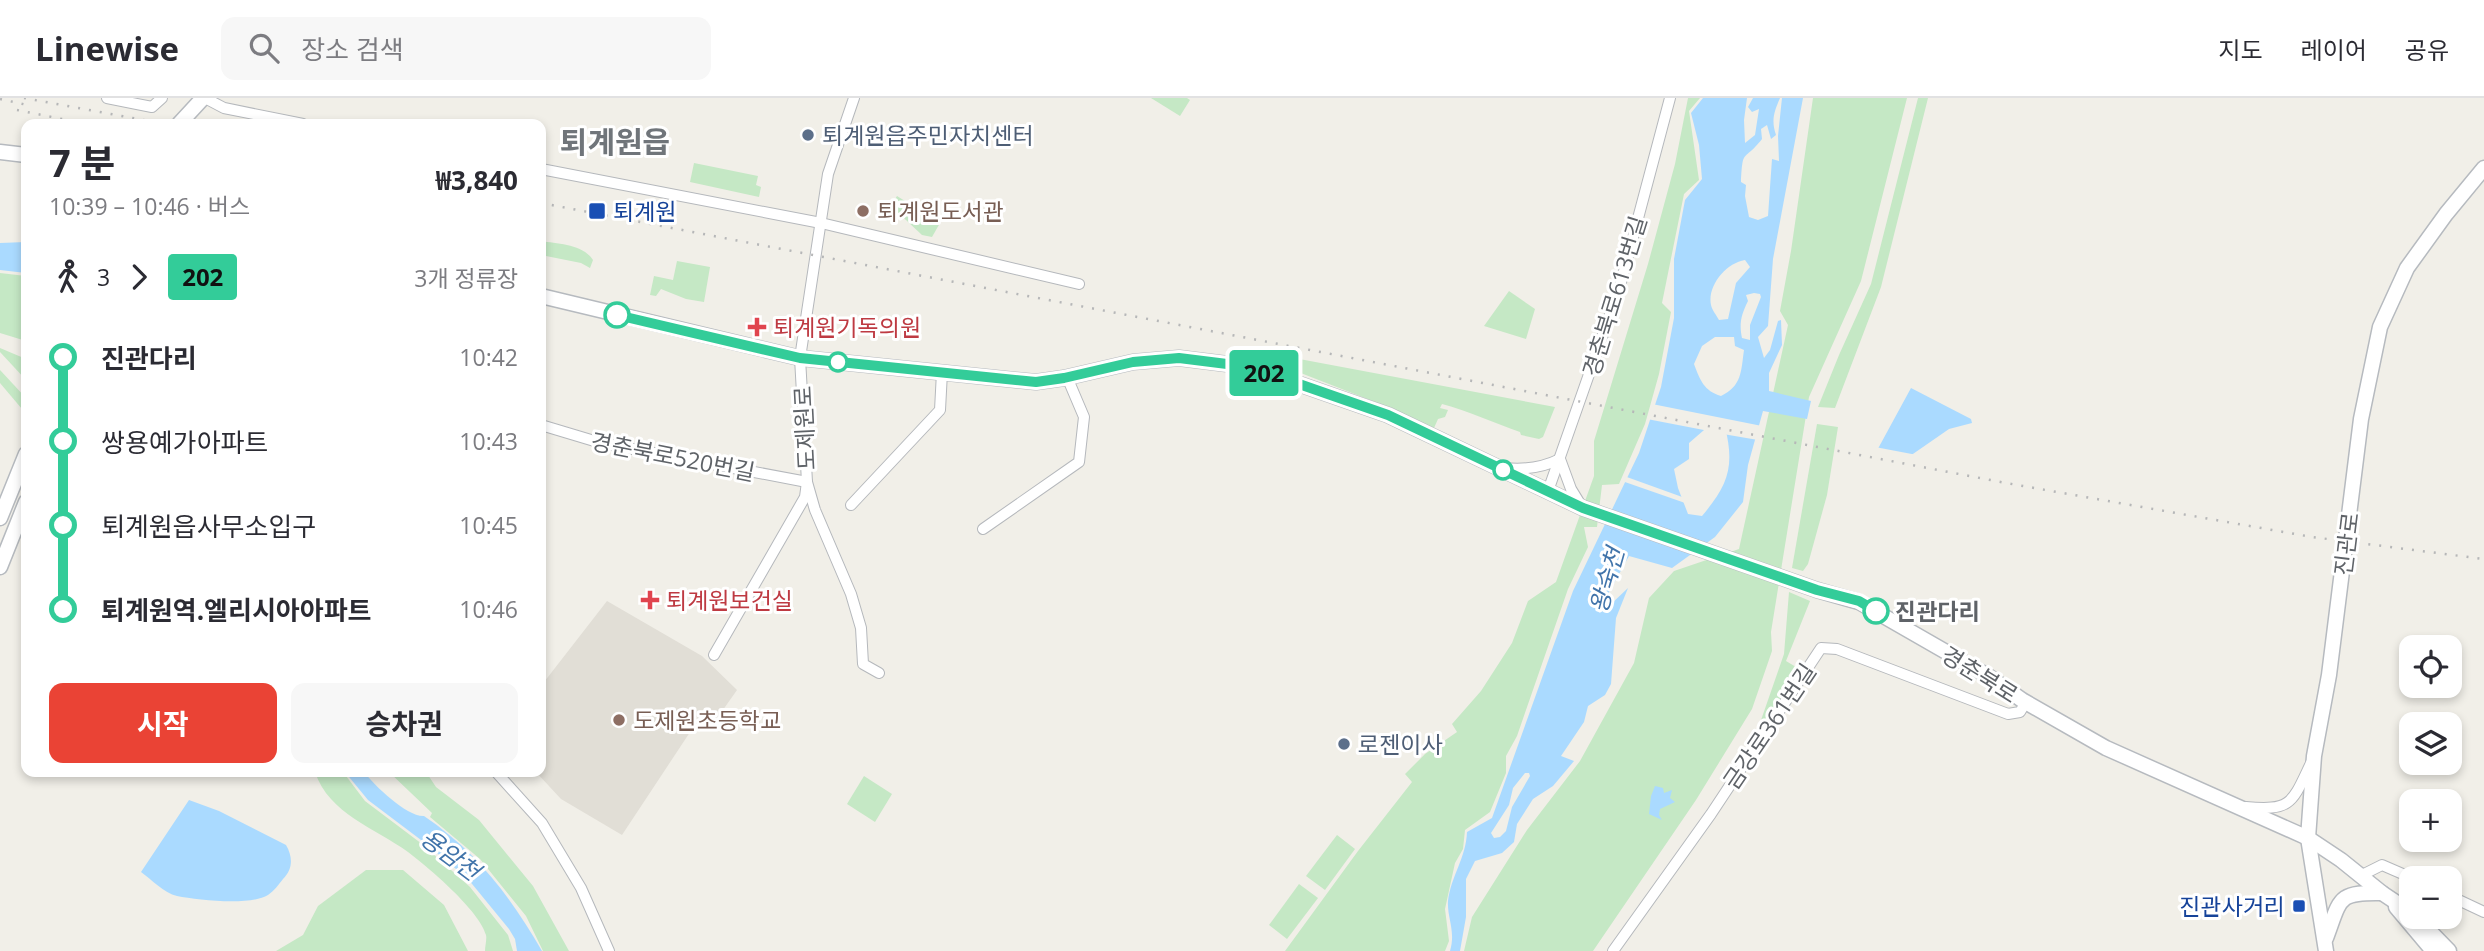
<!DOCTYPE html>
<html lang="ko">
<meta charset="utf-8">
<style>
:root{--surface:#fff;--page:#f7f7f7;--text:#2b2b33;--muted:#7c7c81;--line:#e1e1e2;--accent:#ea4335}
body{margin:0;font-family:"Open Sans","Noto Sans KR",sans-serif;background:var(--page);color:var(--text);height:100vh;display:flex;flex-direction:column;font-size:26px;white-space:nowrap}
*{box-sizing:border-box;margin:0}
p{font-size:23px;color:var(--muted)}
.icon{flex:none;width:38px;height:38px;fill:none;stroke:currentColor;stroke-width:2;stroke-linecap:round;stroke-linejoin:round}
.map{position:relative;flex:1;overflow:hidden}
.panel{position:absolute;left:21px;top:21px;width:525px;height:658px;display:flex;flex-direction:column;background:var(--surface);border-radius:14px;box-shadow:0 4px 10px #0003}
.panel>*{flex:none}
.badge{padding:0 14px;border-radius:5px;font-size:24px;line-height:46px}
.controls{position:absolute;left:2399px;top:537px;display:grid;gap:14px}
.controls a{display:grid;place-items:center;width:63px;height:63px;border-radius:14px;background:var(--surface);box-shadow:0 4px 10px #0003;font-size:35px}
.map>.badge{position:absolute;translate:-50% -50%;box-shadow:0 0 0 4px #fff}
.legs{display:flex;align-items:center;gap:10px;height:77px;padding:0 28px;font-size:23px}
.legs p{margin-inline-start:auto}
.summary{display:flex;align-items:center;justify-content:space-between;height:119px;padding:0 28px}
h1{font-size:38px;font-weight:700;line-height:52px}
.primary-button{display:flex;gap:14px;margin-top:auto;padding:14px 28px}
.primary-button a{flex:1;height:80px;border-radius:14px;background:var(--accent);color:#fff;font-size:28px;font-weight:700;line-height:80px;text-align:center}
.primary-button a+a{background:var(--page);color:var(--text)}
ul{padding:0 28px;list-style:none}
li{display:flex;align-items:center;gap:24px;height:84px;font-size:26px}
li i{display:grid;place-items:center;width:10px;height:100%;margin:0 9px;background:currentColor}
li i::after{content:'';width:18px;height:18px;margin:-9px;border:5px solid;border-radius:50%;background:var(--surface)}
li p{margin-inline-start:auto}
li:first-child i{background:linear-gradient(#0000 50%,currentColor 0)}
li:last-child i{background:linear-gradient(currentColor 50%,#0000 0)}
header{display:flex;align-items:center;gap:42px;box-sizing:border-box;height:98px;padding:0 35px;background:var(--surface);border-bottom:2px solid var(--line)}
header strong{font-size:33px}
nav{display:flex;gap:38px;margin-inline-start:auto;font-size:24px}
.search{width:490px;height:63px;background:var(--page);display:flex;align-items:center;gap:18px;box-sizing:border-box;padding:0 24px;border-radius:14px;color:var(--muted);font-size:26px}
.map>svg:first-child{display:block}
</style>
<header>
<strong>Linewise</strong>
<div class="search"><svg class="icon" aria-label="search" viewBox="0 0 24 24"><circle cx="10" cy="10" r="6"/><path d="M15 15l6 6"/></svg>장소 검색</div>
<nav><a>지도</a><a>레이어</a><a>공유</a></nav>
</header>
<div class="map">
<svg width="2484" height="853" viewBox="0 0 2484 853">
<rect width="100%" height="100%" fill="#f1efe8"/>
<path fill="#e1ded6" d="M 607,503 L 702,558 L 737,592 L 713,626 L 700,619 L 622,737 L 561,701 L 536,674 L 541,674 L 541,588 Z"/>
<g fill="#c5e8c5">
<path d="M 1151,0 L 1187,0 L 1190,2 L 1180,18 Z"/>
<path d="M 1688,0 L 1700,0 L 1689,13 L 1699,82 L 1684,96 L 1662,205 L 1671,214 L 1659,276 L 1645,326 L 1619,386 L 1602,387 L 1597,429 L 1584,429 L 1588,449 L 1568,491 L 1517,638 L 1506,658 L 1506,675 L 1490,714 L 1465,732 L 1463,751 L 1455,765 L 1445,811 L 1449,843 L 1445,853 L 1285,853 L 1358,753 L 1412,684 L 1405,676 L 1425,656 L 1457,634 L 1452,626 L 1481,593 L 1512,545 L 1528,503 L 1556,484 L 1594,378 L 1594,343 L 1648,166 L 1675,66 Z"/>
<path d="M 1813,0 L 1907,0 L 1861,183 L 1809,299 L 1771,534 L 1772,553 L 1752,611 L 1696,702 L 1593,853 L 1464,853 L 1472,819 L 1527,732 L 1580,663 L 1634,565 L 1649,500 L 1674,473 L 1739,451 L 1788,227 L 1780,213 L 1791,153 Z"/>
<path d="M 1918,0 L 1928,0 L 1881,189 L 1835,310 L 1818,309 L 1839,257 L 1871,186 Z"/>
<path d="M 694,65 L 758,78 L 756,87 L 761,89 L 759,99 L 690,84 Z"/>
<path d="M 897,98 L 940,125 L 932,139 L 922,137 L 891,108 Z"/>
<path d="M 541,143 C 558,146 583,146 593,162 L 590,170 L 581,165 L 541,157 Z"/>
<path d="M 677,163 L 710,169 L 704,204 L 686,201 L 661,191 L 656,198 L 650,197 L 654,178 L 673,182 Z"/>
<path d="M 0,175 L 26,178 L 26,243 L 0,235 Z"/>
<path d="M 1509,193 L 1535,211 L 1526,241 L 1484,228 Z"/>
<path d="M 0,250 L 26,261 L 26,282 L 0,254 Z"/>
<path d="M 1267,255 L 1555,309 L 1543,339 L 1539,341 L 1521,337 L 1520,334 C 1494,325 1468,313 1442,306 L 1440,310 L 1448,312 L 1445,319 L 1438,321 L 1434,330 L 1375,304 L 1265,261 Z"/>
<path d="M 0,272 L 26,300 L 26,307 L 22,311 L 0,285 Z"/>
<path d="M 1817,326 L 1838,329 L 1827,397 L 1808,466 L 1803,473 L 1792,470 Z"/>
<path d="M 1789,494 L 1810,503 L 1786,563 L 1796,569 L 1784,598 L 1763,624 L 1760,625 L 1784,556 Z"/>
<path d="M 315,674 L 343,674 L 365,703 L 422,746 L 470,789 L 508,837 L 513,853 L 485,853 C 485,848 487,841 486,837 C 480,813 428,769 408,754 C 375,730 329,716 315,674 Z"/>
<path d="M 389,674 L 426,674 L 436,689 L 479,722 L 533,788 L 569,853 L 543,853 L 526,818 L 480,761 L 430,719 L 432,715 Z"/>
<path d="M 864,678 L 892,696 L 875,724 L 847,706 Z"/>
<path d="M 1337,737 L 1355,751 L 1325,792 L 1306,778 Z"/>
<path d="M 366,772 L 403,772 L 444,807 L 468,853 L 276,853 L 303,837 L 318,808 Z"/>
<path d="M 1299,786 L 1318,800 L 1287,841 L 1269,827 Z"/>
</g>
<g fill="#aadaff" fill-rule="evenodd">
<path d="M 1703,0 L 1747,0 L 1744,22 L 1745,45 L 1755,37 L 1759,11 L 1752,14 L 1748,9 L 1753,0 L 1780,0 C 1774,14 1771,22 1776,37 L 1771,41 L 1767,27 L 1761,31 L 1762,41 C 1743,65 1743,49 1741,84 L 1746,87 L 1745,98 L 1749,119 L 1758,122 L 1768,118 L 1772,61 L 1779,63 L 1778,38 L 1782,0 L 1803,0 L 1773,161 L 1768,228 L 1758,239 L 1764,260 L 1770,252 L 1778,223 L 1781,222 L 1782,247 L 1769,275 L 1769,293 L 1811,303 L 1807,321 L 1763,313 L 1748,367 L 1743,404 L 1715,439 L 1672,470 L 1629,458 L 1603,505 L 1609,508 L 1628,490 L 1616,520 L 1611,586 L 1605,597 L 1588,608 L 1584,624 L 1561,658 L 1574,663 L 1553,688 L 1533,701 L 1517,726 L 1514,744 L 1502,755 L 1475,763 L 1466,781 L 1466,819 L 1460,853 L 1450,853 C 1456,833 1447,820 1448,803 C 1451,778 1466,760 1467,734 L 1492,720 L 1573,493 L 1639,355 L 1661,289 L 1674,220 L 1674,161 L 1685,102 L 1702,81 L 1699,47 L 1691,15 ZM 1745,162 L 1750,169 L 1736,185 L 1728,221 L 1719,222 C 1717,218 1712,212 1711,207 C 1707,188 1726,165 1745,162 ZM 1754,195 L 1760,196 L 1761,199 L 1750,227 L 1750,242 L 1742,240 C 1739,226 1741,217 1748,203 L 1746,197 ZM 1715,239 L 1734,239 L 1735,248 L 1744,252 C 1741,273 1742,288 1721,298 C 1704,293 1700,282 1694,266 L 1702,248 ZM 1711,326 L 1725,329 C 1735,369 1728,387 1702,418 L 1688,416 L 1678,390 L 1674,371 L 1689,361 L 1689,345 ZM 1525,675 L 1529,675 L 1530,678 L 1512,709 L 1506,733 L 1500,739 L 1494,740 L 1491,735 L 1509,707 L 1513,690 Z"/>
<path d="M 26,144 L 26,175 L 0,172 L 0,145 Z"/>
<path d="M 1911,290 L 1971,321 L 1972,325 L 1949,331 L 1897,367 L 1874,358 Z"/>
<path d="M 345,674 L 364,674 C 374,687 407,719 424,718 C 476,753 511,799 542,853 L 517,853 L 515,841 L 509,831 L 468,781 L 425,745 L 368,702 Z"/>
<path d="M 1655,688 L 1663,690 L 1664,695 L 1672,692 L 1670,700 L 1675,704 L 1660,711 L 1659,717 L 1662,722 L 1649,716 L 1651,698 Z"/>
<path d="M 189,702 L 219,713 L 286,747 C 293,759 293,771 283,781 C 279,786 274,793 268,797 C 250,808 198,802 177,798 C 164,795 151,781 141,774 Z"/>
</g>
<g fill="#f1efe8">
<path d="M 1652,306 L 1762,328 L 1758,342 L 1723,336 L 1723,332 L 1713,330 L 1709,333 L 1647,321 Z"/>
<path d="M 1875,349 L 1917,357 L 1900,369 L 1888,367 L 1871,360 Z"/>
<path d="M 1624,378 L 1685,400 L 1688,406 L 1622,383 Z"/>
</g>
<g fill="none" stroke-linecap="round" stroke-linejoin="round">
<g stroke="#b5b8bc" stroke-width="12">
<g id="street">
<path d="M 107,0 L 152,9 L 162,0"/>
<path d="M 205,0 L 224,10 L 303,26"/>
<path d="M 541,71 L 821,125 L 1079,186"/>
<path d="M 541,327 L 601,345 L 807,384 L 815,412 L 851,496 L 861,530 L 863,566 L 879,575"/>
<path d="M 1505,370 C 1525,372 1542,370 1560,361 L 1571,391 L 1582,409"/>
<path d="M 1548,393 L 1620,188 L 1670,0"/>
<path d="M 851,407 L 940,312 L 942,274"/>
<path d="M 983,431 L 1079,364 L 1084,319 L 1067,279"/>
<path d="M 714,557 L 805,399 L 807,384 L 800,260 L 828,76 L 854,0"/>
<path d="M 496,674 L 542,725 L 581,790 L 609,853"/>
<path d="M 2246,709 C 2292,713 2292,705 2311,665"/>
<path d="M 2362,777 L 2382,767 L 2412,780"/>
<path d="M 2450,798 L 2484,814"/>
<path d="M 1613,853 L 1711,716 L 1821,550 L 1837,551 L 2008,616 L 2020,614 L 2026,604"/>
</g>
</g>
<g stroke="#b6babf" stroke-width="17">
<g id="secondary">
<path d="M 179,26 L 203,0"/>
<path d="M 0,54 L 26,57"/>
<path d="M 541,198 L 800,260 L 1036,284 L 1064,280 L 1133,264 L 1179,260 L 1235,267 L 1279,279 L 1388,317 L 1583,410 L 1817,492 L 1859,504 L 1988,578 L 2022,602 L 2106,650 L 2308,740 L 2341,762 L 2382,795 L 2412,815"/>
<path d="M 0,420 L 26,356"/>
<path d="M 0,469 L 26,404"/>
<path d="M 2396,809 L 2433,853"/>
<path d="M 2416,819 L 2449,853"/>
<path d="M 2326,840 C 2341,800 2337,794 2382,795"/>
<path d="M 2326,853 L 2308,740 L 2314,658 L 2329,577 L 2361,321 L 2380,229 L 2407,170 L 2446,116 L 2484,70"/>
</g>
</g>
<use href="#street" stroke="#fff" stroke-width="10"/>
<use href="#secondary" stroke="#fff" stroke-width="14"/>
<g stroke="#b6b7b8" stroke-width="2.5" stroke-dasharray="2 9" stroke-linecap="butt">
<path d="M 24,0 L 165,26"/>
<path d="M 0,1 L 32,8"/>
<path d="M 17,12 L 87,26"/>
<path d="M 541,105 L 2006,385 L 2312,439 L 2484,461"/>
</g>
</g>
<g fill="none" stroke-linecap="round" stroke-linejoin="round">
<g stroke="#fff" stroke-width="16">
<path id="line-1" d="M 617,217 L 800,260 L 1036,284 L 1064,280 L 1133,264 L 1179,260 L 1235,267 L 1279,279 L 1388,317 L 1583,410 L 1817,492 L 1859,503 L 1876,513"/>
</g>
<use href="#line-1" stroke="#3c9" stroke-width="10"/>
</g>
<g fill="#5c6f8a" stroke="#fff" stroke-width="2.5">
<circle cx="808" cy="37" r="7"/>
<circle cx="1344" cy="646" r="7"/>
</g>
<g fill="#1a4fb4" stroke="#fff" stroke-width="2.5">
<rect x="588" y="104" width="18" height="18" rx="3.5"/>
<rect x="2292" y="801" width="14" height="14" rx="3.5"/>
</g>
<g fill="#8d6e63" stroke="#fff" stroke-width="2.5">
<circle cx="863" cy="113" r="7"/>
<circle cx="619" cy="622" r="7"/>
</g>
<g fill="#fff" stroke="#3c9" stroke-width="3.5">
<circle cx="617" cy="217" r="12"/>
<circle cx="838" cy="264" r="9"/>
<circle cx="1503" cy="372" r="9"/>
<circle cx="1876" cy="513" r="12"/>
</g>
<g fill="#e0444e" stroke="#fff" stroke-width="2.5">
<path d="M753.5 218.5h7v7h7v7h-7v7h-7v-7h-7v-7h7z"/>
<path d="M646.5 491.5h7v7h7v7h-7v7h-7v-7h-7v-7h7z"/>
</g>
<g text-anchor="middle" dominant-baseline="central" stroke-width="6" stroke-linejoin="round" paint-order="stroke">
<g font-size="23" fill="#4e5e75" stroke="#fff" text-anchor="start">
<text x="822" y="37">퇴계원읍주민자치센터</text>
<text x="1358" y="646">로젠이사</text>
</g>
<g font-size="23" fill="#164399" stroke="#fff" text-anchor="start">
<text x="613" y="113">퇴계원</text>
<text x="2285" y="808" text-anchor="end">진관사거리</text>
</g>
<g font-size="23" fill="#785e54" stroke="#fff" text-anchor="start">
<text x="877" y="113">퇴계원도서관</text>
<text x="633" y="622">도제원초등학교</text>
</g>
<g font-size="23" fill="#5f6368" stroke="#fff">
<text transform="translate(1614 198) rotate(-73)">경춘북로613번길</text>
<text transform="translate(804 330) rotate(-93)">도제원로</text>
<text transform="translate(673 358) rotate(11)">경춘북로520번길</text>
<text transform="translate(2346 446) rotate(-83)">진관로</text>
<text transform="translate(1980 576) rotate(32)">경춘북로</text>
<text transform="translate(1769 628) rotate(-56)">금강로361번길</text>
</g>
<g font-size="23" fill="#be3a42" stroke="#fff" text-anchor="start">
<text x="773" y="229">퇴계원기독의원</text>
<text x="666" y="502">퇴계원보건실</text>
</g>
<g font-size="23" font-weight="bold" fill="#5f6368" stroke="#fff" text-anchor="start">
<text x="1895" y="513">진관다리</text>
</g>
<g font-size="24" font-style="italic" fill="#4174aa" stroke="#fff">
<text transform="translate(1606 482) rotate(-74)">왕숙천</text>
<text transform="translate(451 756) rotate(37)">용암천</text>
</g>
<g font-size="30" font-weight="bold" fill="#70757a" stroke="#fff">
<text x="615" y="43">퇴계원읍</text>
</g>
</g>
</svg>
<div class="controls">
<a><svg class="icon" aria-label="locate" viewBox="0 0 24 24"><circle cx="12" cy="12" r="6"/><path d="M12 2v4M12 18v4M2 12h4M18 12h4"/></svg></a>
<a><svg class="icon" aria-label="layers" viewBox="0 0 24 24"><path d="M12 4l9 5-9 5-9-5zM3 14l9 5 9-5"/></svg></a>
<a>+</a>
<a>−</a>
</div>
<b class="badge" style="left:1264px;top:275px;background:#3c9;color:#111">202</b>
<section class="panel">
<div class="summary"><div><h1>7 분</h1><p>10:39 – 10:46 · 버스</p></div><b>₩3,840</b></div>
<div class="legs"><svg class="icon" aria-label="walk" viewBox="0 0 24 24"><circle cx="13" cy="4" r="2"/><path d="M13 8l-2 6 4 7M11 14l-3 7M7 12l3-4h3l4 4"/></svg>3<svg class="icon" aria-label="forward" viewBox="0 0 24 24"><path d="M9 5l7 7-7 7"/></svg><b class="badge" style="background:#3c9;color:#111">202</b><p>3개 정류장</p></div>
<ul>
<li><i style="color:#3c9"></i><b>진관다리</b><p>10:42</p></li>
<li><i style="color:#3c9"></i><span>쌍용예가아파트</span><p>10:43</p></li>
<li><i style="color:#3c9"></i><span>퇴계원읍사무소입구</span><p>10:45</p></li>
<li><i style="color:#3c9"></i><b>퇴계원역.엘리시아아파트</b><p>10:46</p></li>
</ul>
<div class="primary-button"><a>시작</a><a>승차권</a></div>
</section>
</div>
